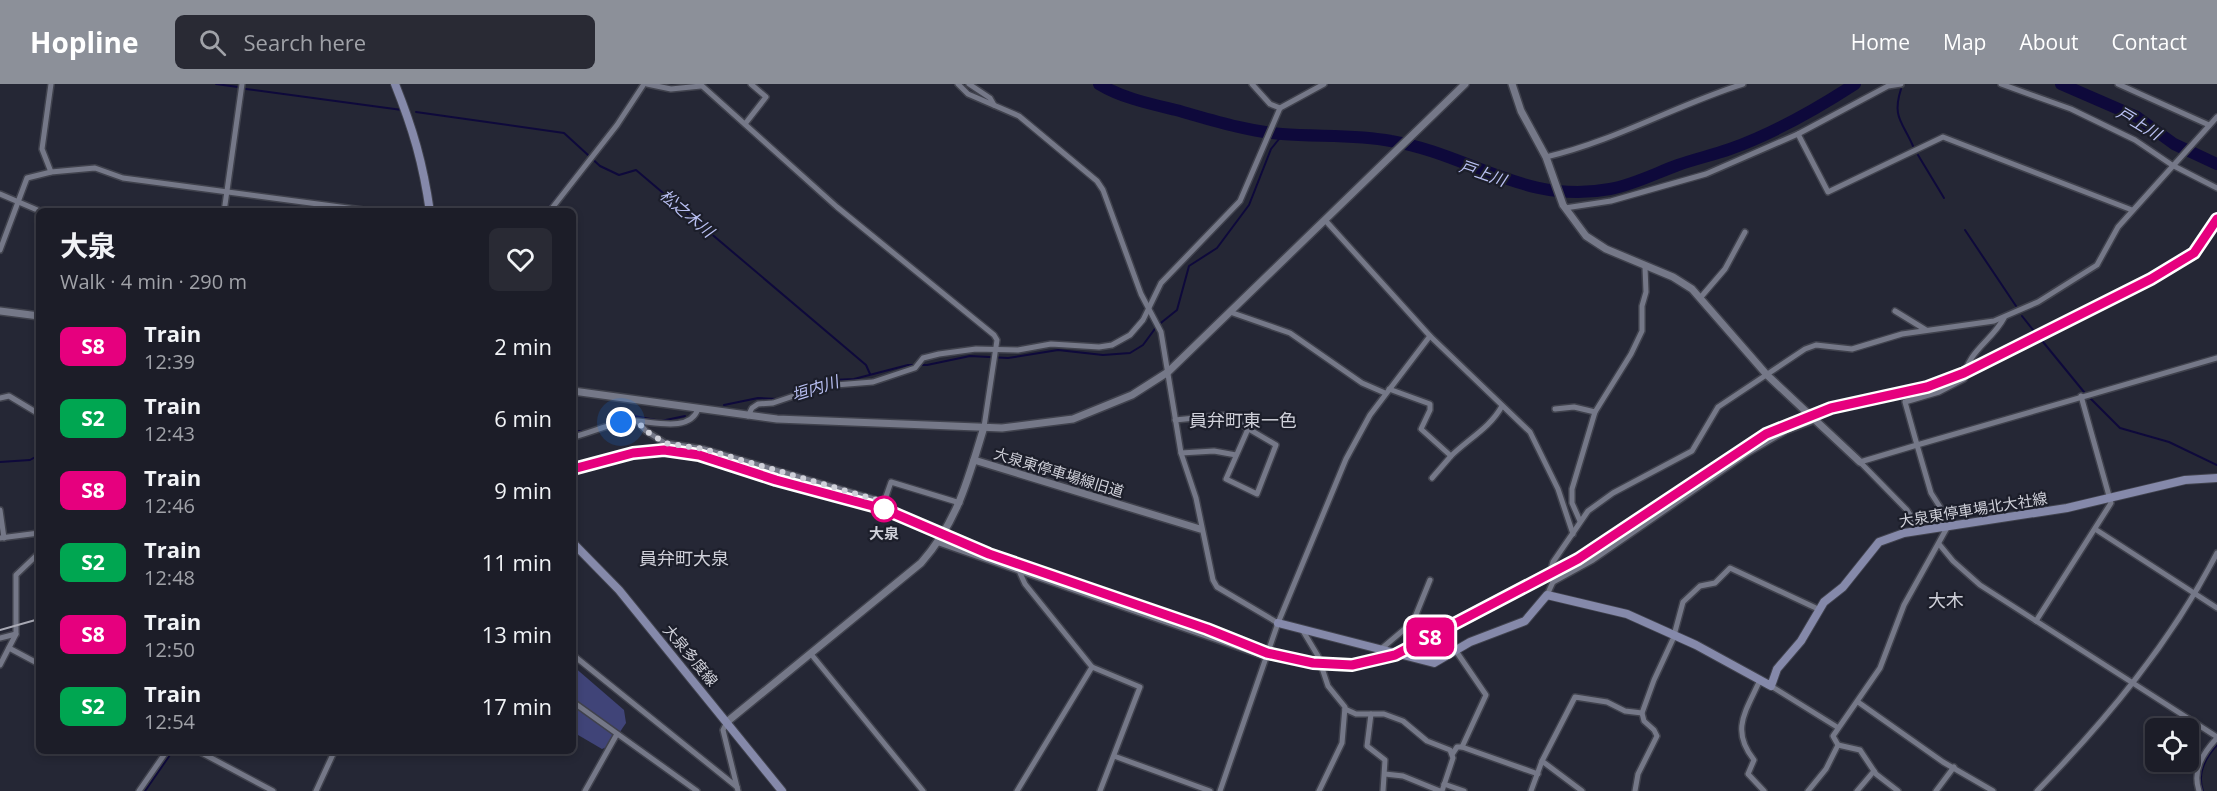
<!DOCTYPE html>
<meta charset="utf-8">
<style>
:root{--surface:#1c1d28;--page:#292a34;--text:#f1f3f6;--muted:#a0a2a8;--line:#3a3b45;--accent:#8c9099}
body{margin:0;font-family:"Open Sans","Noto Sans JP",sans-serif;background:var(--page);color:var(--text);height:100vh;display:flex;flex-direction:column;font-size:22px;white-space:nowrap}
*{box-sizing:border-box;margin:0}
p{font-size:20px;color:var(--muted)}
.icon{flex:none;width:33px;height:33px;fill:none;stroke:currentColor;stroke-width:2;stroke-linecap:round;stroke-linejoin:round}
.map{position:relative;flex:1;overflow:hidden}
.drawer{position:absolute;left:36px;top:124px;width:540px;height:546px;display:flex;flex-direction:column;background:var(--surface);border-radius:9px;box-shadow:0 3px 9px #0003,0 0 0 2px var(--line)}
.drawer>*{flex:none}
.badge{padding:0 12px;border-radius:9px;font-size:21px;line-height:39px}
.controls{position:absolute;left:2145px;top:634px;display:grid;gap:12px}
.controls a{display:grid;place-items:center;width:54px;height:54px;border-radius:9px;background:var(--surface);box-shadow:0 3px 9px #0003,0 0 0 2px var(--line);font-size:30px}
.you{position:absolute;width:30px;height:30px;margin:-15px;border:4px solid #fff;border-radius:50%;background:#1a73e8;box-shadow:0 0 0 9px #1a73e833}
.map>.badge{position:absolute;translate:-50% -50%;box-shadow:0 0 0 3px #fff}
.round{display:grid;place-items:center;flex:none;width:63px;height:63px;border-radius:9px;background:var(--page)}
.headline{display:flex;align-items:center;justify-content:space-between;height:102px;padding:0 24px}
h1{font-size:28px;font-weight:700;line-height:45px}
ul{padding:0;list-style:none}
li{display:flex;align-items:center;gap:18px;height:72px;padding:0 24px}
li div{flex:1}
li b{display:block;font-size:22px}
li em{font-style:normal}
li .badge{min-width:66px;font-weight:700;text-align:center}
header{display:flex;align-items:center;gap:36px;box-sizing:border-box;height:84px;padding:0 30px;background:var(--accent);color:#fff}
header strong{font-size:28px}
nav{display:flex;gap:33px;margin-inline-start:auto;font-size:21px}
.search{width:420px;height:54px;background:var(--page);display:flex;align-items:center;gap:15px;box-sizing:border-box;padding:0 21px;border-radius:9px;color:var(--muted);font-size:22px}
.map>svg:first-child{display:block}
</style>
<header>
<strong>Hopline</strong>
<div class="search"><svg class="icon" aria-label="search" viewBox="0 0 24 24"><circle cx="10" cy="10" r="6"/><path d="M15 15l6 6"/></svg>Search here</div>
<nav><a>Home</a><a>Map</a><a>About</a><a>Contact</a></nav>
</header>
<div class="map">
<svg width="2217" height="707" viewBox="0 0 2217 707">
<rect width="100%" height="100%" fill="#252735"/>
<path fill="#404478" d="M 573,582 L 624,626 L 626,639 L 611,661 L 602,665 L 573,648 Z"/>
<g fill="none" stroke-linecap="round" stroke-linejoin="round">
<g stroke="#0e093b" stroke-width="2">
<path d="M 216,0 L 238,3"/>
<path d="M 246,5 L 402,26"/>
<path d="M 1901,5 C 1892,33 1902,37 1913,62"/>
<path d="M 416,28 L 564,49 L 600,82 L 619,91 L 636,86 L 866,281 L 870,290"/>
<path d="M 614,41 L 639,3"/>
<path d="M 1918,71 L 1944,114"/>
<path d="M 545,128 L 575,90"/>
<path d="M 1965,146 L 2016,222"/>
<path d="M 2022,232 L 2037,251"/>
<path d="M 2039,253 L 2084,308"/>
<path d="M 822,300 L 833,296 L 854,295 L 908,281 L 927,281 L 970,272 L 1008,274 L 1058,266 L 1103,271 L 1130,269 L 1143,261 L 1157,242 L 1177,226 L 1189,182 L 1217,164 L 1249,121 L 1271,65 L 1283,50"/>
<path d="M 2090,314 L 2120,344 L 2169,358 L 2217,381"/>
<path d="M 724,321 L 758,314 L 777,315"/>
<path d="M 625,335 L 634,332 L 661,337 L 685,332"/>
<path d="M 573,347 L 585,347"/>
<path d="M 0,378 L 30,376 L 39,371"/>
<path d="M 145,707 L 172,668"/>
<path d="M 2203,707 C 2197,690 2205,674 2217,661"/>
</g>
<g stroke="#0e093b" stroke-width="12">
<path d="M 1099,0 C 1122,14 1151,20 1176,26 C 1212,36 1246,47 1282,50 C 1318,53 1356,50 1391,57 C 1469,70 1525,121 1610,105 C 1633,101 1656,89 1678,81 C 1695,75 1713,71 1730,65 C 1775,49 1815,26 1855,0"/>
<path d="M 2061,0 L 2137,33 L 2174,60 L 2217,80"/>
</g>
<g stroke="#40424d" stroke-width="8">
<g id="minor">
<path d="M 51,0 L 42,65 L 51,88"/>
<path d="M 647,0 L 671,5 L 701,2"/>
<path d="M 700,0 L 837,123 L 994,251 L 997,256 L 984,343"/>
<path d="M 958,0 L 968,10 L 1019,32 L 1097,97 L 1103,106 L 1141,210 L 1161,248 L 1181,369 L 1196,414 L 1213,496 L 1217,503 L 1278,539"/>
<path d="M 969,0 L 990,14 L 994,21"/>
<path d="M 1252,0 L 1270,20 L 1280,24"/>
<path d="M 2001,0 L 2071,25 L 2135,56 L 2172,81 L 2217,104"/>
<path d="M 2118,0 L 2209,41"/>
<path d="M 745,40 L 766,13 L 751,0"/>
<path d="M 1798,50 L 1828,108 L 1943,53 L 2132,126"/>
<path d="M 1546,73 C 1615,57 1676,21 1743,0"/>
<path d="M 0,110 L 42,128"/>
<path d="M 1565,124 L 1611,117 L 1706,90 L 1798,50 L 1888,2 L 1901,0"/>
<path d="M 224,128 L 242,0"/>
<path d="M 549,128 L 617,41 L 644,0"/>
<path d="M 1325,136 L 1430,252 L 1530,348 L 1558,405 L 1573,450"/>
<path d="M 0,166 L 27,94 L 51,88 L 95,84 L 123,94 L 378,128"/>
<path d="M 1701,213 L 1725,185 L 1745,148"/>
<path d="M 1895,227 L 1926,246"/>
<path d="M 1230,228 L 1290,249 L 1362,299 L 1385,309"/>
<path d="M 2004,234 C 1992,257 1967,267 1964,295 L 1939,308 L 1905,318 L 1917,361 L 2217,274"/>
<path d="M 1389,305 L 1430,320 L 1430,326 L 1421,345 L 1451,372 C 1468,355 1490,344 1502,322"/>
<path d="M 0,314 L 9,312 L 39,330"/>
<path d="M 1555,325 L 1574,323 L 1595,328"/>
<path d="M 748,332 L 752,324 L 758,320 L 773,319 L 823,302 L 873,298 L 915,284 L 923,274 L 939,270 L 976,265 L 1018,266 L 1051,260 L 1099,263 L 1112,261 L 1130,251 L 1143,236 L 1161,199 L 1240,117 L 1280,24 L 1324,0"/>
<path d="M 1175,336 L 1225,331 L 1276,361 L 1257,410 L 1226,395 L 1248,345"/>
<path d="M 638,338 L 646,347 L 665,359 L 704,365 L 884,418 L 891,398 L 960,419"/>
<path d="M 573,353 C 590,349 612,339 628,337 C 646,335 689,351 698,325"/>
<path d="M 1181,369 L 1214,367 L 1236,371"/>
<path d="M 1860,378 L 1917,361 L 1931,409 L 1940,423 L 1943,443"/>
<path d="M 1860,378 L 1907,426 L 1920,447"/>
<path d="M 1432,394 L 1451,372"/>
<path d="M 0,426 L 4,454"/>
<path d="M 1580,437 L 1572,419 L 1572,405 L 1595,328 L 1631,270 L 1642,247 L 1642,222 L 1646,208 L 1645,183"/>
<path d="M 2095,445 L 2217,524"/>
<path d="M 0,454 L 39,449"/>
<path d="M 939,459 L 1266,573"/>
<path d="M 1939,460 L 1953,477 L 1980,501 L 2217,653"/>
<path d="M 1020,489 L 1025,500 L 1092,583 L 1140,603 L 1100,707"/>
<path d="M 1553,498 L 1551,485 L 1553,478 L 1588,427 L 1613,409 L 1692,367 L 1718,323 L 1805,265 L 1816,261 L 1852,265 L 1902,250 L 1994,237 L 2038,218 L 2097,181 L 2118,143 L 2217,33"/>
<path d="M 1547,511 L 1553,498 L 1593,476 L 1748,369 L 1786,347 L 1815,336"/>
<path d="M 2036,537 L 2111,419 L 2081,312"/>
<path d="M 1303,547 L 1318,572 L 1328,602 L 1345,623 L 1342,659 L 1319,707"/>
<path d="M 0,554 L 16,550"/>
<path d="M 9,564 L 39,580"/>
<path d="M 1381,565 L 1413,538 L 1430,496"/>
<path d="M 1456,567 L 1486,611 L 1462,663"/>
<path d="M 811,570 L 923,707"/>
<path d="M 573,571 L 737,703"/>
<path d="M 0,581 L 16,550 L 16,491 L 39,469"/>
<path d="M 1760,596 C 1746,627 1730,646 1754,676 L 1748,690 L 1764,707"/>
<path d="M 1771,602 L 1837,643"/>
<path d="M 573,618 L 697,707"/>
<path d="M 1858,618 L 1943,678 L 1993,707"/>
<path d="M 1345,625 L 1356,630 L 1384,630 L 1403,637 L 1427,657 L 1450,666 L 1453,674 L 1442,707"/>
<path d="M 1371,630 L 1367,662 L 1385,676 L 1383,707"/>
<path d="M 727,638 L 723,646 L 738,707"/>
<path d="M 1838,661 L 1860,666 L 1876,690 L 1898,707"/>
<path d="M 200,668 L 273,707"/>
<path d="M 1453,669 L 1457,663 L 1462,663 L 1538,690"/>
<path d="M 1114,672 L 1210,707"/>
<path d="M 1385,690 L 1403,692 L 1440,707"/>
<path d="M 1444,700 L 1464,707"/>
<path d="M 139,707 L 166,668"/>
<path d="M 316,707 L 334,668"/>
<path d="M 585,707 L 617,650"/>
<path d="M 1017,707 L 1092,583"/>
<path d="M 1220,707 L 1278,539 L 1346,375 L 1370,331 L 1430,252"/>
<path d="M 1531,707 L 1542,677"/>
<path d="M 1582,707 L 1542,677 L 1575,613 L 1607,618 L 1625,627 L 1642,629"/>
<path d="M 1635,707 L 1638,690 L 1657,652 L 1654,646 L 1644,637 L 1642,629 L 1654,596 L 1673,555 L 1683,518 L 1700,502 L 1715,499 L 1730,484 L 1818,525"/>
<path d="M 1808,707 L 1826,685 L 1838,661 L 1833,652 L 1880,584 L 1904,521 L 1948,442"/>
<path d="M 1857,707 L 1874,687"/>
<path d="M 1936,707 L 1954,683"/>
<path d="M 2037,707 C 2107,635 2171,558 2217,469"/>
<path d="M 2199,707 C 2192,686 2203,669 2217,654"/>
</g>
</g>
<g stroke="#40424d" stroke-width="10">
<g id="tertiary">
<path d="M 1512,0 L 1521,27 L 1546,73 L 1563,121 L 1586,152 L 1606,165 L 1673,193 L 1692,205 L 1767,291 L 1860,378"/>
<path d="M 0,227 L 39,232"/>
<path d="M 573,307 L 777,335 L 1002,344 L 1073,335 L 1132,311 L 1168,288 L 1465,0"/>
<path d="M 974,376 L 1200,445"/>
<path d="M 728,637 L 921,479 C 958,437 968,395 984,343"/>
</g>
</g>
<g stroke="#40424d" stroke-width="10">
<g id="secondary">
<path d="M 395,0 C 413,45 423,79 430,128"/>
<path d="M 573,459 L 619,506 L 782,707"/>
<path d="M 1278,539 L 1434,579 L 1470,558 L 1525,537 L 1547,511 L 1627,530 L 1696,561 L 1771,602 L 1777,585 L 1801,557 L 1824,518 L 1843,503 L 1879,458 L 1904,449 L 2067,424 L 2185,396 L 2217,394"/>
</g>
</g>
<use href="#minor" stroke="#757888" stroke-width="5"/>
<use href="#tertiary" stroke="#757888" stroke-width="7"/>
<use href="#secondary" stroke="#8589aa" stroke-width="8"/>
<g stroke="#a8a9b4" stroke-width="2">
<path d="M 573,385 L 633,369 L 664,366 L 699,371 L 776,396 L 884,425 L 989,470 L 1207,545 L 1267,569 L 1313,579 L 1352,581 L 1395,571 L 1578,475 L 1766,350 L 1831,325 L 1927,303 L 1964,289 L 2151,195 L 2194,169 L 2217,135"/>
<path d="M 0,546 L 39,535"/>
</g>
</g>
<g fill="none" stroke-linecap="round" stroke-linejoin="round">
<g stroke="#fff" stroke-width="14">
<path id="line" d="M 573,385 L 633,369 L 664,366 L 699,371 L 776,396 L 884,425 L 989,470 L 1207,545 L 1267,569 L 1313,579 L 1352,581 L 1395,571 L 1578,475 L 1766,350 L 1831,324 L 1927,303 L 1964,289 L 2151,195 L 2194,169 L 2217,135"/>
</g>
<use href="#line" stroke="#e6007e" stroke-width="9"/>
<path stroke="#d0d1da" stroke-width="6" stroke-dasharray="0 10.8" d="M 621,338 L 638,338 L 646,347 L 665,359 L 704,365 L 884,418 L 884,425"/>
</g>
<circle fill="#fff" stroke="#e6007e" stroke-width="3" cx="884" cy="425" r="12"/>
<g text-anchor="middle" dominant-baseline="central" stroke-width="4.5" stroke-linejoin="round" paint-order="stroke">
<g font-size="15" fill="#d0d1da" stroke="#1c1e2a">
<text transform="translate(1059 388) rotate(17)">大泉東停車場線旧道</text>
<text transform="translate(1973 425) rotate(-9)">大泉東停車場北大社線</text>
<text transform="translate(691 571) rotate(50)">大泉多度線</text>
</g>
<g font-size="15" font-weight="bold" fill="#d0d1da" stroke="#1c1e2a">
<text x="884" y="449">大泉</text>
</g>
<g font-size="16" font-style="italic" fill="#bac1f4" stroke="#1c1e2a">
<text transform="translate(2139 39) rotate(31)">戸上川</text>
<text transform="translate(1483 89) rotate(19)">戸上川</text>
<text transform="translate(687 129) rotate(40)">松之木川</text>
<text transform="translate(815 304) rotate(-18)">垣内川</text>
</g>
<g font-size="18" fill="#d0d1da" stroke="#1c1e2a">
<text x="1243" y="336">員弁町東一色</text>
<text x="684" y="474">員弁町大泉</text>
<text x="1946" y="516">大木</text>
</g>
</g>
</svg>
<div class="controls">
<a><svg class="icon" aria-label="locate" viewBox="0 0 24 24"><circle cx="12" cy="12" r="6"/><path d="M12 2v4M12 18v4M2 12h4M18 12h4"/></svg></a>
</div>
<div class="you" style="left:621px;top:338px"></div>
<b class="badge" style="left:1430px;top:553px;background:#e6007e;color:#fff">S8</b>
<section class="drawer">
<div class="headline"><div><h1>大泉</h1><p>Walk · 4 min · 290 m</p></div><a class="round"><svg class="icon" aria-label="heart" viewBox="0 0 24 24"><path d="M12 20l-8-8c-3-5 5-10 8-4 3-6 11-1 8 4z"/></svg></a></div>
<ul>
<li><span class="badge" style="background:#e6007e;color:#fff">S8</span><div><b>Train</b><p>12:39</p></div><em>2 min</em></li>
<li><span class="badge" style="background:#00a651;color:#fff">S2</span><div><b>Train</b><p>12:43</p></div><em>6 min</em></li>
<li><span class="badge" style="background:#e6007e;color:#fff">S8</span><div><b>Train</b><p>12:46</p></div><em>9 min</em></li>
<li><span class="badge" style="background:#00a651;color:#fff">S2</span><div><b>Train</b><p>12:48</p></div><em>11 min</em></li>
<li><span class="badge" style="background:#e6007e;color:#fff">S8</span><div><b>Train</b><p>12:50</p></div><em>13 min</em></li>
<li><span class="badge" style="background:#00a651;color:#fff">S2</span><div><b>Train</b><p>12:54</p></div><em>17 min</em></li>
</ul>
</section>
</div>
